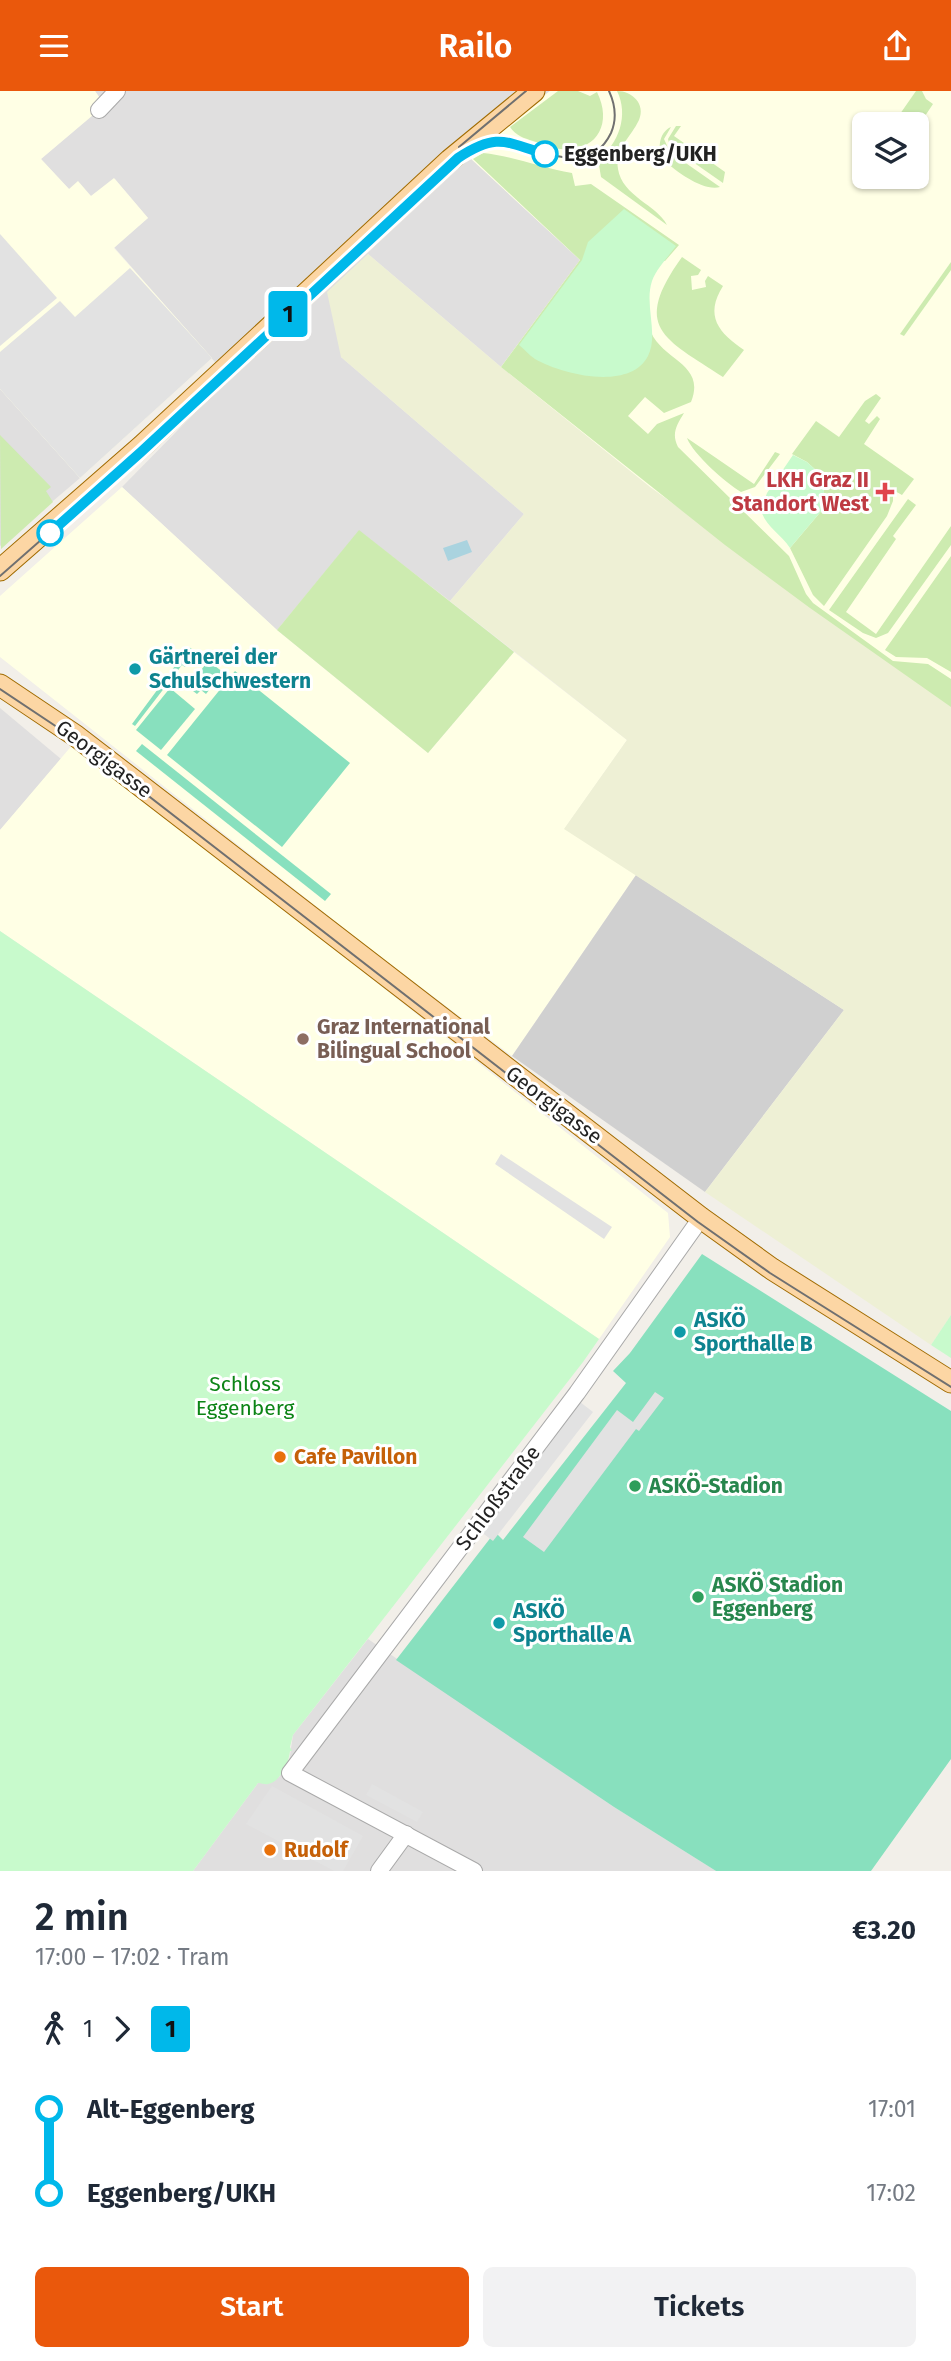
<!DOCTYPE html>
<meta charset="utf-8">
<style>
:root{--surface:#fff;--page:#f2f2f3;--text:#1f2937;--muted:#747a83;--accent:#ea580c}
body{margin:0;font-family:"Fira Sans",sans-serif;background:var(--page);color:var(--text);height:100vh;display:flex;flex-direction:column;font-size:26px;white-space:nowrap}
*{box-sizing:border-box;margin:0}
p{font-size:23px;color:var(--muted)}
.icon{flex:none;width:38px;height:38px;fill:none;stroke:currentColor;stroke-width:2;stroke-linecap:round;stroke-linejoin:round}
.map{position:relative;height:1780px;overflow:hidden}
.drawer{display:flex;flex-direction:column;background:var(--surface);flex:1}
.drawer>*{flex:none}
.badge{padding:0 14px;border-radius:5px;font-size:24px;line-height:46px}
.fabs{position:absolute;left:852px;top:21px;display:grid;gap:14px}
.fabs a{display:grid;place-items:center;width:77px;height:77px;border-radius:10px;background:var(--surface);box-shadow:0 2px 5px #0004;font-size:35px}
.map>.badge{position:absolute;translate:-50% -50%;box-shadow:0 0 0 4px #fff}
.legs{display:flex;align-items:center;gap:10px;height:77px;padding:0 35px;font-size:23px}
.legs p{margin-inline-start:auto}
.summary{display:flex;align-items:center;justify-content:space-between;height:119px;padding:0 35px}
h1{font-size:38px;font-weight:600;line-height:52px}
.action{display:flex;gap:14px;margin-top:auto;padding:14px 35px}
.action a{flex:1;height:80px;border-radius:10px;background:var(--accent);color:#fff;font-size:28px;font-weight:600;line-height:80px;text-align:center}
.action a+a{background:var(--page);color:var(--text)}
ul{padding:0 35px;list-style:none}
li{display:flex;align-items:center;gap:24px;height:84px;font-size:26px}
li i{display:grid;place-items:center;width:10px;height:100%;margin:0 9px;background:currentColor}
li i::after{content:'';width:18px;height:18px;margin:-9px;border:5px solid;border-radius:50%;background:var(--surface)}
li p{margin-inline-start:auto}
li:first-child i{background:linear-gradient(#0000 50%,currentColor 0)}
li:last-child i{background:linear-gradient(currentColor 50%,#0000 0)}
header{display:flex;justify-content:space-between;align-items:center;height:91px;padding:0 35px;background:var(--accent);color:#fff;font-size:32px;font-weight:600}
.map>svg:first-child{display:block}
</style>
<header><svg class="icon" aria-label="menu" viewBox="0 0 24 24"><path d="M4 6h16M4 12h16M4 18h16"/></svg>Railo<svg class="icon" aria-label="share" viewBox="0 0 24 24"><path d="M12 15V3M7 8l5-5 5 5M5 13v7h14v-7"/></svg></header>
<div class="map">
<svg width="951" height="1780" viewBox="0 0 951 1780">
<rect width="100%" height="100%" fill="#f2efe9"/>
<g fill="#e0dfdf">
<path d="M 95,0 L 550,0 L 468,65 L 580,169 L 501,276 L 368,163 L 341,266 L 524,423 L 450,510 L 359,440 L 277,539 L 122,396 L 229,287 L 114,156 L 148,127 L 115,88 L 91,105 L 69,98 L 41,68 L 104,14 Z"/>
<path d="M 0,298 L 80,387 L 0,455 Z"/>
<path d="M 0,617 L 61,668 L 0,739 Z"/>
<path d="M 368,1548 L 614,1716 L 716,1780 L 193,1780 L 258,1692 L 279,1686 L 289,1671 L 293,1644 Z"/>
</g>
<g fill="#ffffe5" fill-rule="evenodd">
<path d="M 0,0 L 95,0 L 105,14 L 41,68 L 69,98 L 78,90 L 91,105 L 114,87 L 148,127 L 114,157 L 212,267 L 80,387 L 0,298 Z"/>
<path d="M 550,0 L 951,0 L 951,615 L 650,396 L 501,276 L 580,169 L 468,65 ZM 864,33 L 917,33 L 917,86 L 864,86 Z"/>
<path d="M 122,396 L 277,539 L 428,662 L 514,561 L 627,649 L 565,737 L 636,784 L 512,965 L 369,857 L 0,566 L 0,505 Z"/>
<path d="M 74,652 L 668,1122 L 670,1146 L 599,1248 L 0,840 L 0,739 Z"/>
</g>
<path fill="#d0d0d0" d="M 636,784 L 844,919 L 705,1101 L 512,965 Z"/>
<path fill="#eef0d5" d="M 368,163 L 501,276 L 650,396 L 951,615 L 951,1224 L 931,1254 L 705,1101 L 844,919 L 564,738 L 627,649 L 450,510 L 524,423 L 341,266 L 327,201 Z"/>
<g fill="#cdebb0">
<path d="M 558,0 L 578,0 L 590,5 L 597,1 C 614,35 594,65 554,57 C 547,56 540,52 533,50 C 524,47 516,45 510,36 Z"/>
<path d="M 617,0 C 632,0 646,13 639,29 C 631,46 615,57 618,78 C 622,105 657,114 667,134 L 601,86 L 598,68 C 619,53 629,24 617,0 Z"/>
<path d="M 916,0 L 922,0 L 926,8 L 933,13 L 917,37 L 917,33 L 893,33 Z"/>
<path d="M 676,35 L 681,35 L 674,45 L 725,81 L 723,92 L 670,55 L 668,48 Z"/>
<path d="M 671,36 L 664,48 L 670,61 L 720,96 C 705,101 676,81 665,70 C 656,60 659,41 671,36 Z"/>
<path d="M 483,62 C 513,65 542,77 572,82 L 575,95 L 591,93 L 679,154 L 665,170 L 650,169 C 649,186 645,222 649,236 C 659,270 707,271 691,311 L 664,322 L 645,306 L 628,325 L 648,343 L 657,333 L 684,322 C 677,334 671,342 678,356 L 789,465 L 806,503 L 813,512 L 893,570 L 928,573 L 951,588 L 951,616 L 810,517 L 725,454 L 501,276 L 580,169 L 473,68 Z"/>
<path d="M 682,166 L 701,179 L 698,184 L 691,185 L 692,199 L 706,196 L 705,190 L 708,185 L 723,195 C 704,225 719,242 744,259 L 723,286 C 664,247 631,237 682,166 Z"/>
<path d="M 951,171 L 951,179 L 904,245 L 900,243 Z"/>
<path d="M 876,303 L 881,307 L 865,330 L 869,333 L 877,325 L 880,328 L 864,353 L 914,388 L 902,404 L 893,399 L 893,410 L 887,425 L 824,515 L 813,504 L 790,457 L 823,418 L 824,400 L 818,381 L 807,371 L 792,363 L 816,330 L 839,346 L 865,310 Z"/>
<path d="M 0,344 L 51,396 L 46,400 L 53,411 L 1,458 Z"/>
<path d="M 687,347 L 754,393 L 775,361 L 780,363 L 755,396 L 741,401 C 726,392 693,363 687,347 Z"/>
<path d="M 908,408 L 916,414 L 893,445 L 896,448 L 846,521 L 876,543 L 951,435 L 951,454 L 888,542 L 876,547 L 863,542 L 829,519 Z"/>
<path d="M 359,439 L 514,561 L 428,662 L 277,539 Z"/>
<path d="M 951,465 L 951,581 L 927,567 L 896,566 L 885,559 Z"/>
</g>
<g fill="#c8facc">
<path d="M 624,118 L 676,155 C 668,166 657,177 652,190 C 644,214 659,243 648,265 C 630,300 563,284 535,268 C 529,264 524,258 519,254 L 582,169 L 588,151 Z"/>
<path d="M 793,364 L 807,371 L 818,381 L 824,400 L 823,418 L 790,457 C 781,443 765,435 761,419 L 767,402 Z"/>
<path d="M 0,840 L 599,1248 L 583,1271 L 293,1644 L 290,1656 L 292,1660 L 290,1660 C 289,1672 280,1691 268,1693 C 265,1694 262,1692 258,1692 L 193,1780 L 0,1780 Z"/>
<path d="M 951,1224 L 951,1267 L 931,1254 Z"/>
</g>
<g fill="#88e0be">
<path d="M 189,556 L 196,561 L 185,576 L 182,574 L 135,635 L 132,633 Z"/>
<path d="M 208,570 L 223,581 L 206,603 L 201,599 L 197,603 L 193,600 L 196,595 L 192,591 Z"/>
<path d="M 235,580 L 350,672 L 282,756 L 167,664 Z"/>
<path d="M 170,597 L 195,618 L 161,659 L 136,639 Z"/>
<path d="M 142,653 L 331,803 L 325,810 L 136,660 Z"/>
<path d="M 702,1163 L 951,1320 L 951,1668 L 871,1780 L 716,1780 L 614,1716 L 396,1569 L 495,1441 L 503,1449 L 626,1292 L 613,1280 L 630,1262 Z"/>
</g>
<g fill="#e2e2e2">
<path d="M 0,143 L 57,207 L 0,255 Z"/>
<path d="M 130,177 L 212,267 L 80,387 L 0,298 L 0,261 L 60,210 L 75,226 Z"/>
<path d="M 501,1063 L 612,1136 L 604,1148 L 495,1073 Z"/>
<path d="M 655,1301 L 664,1307 L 639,1340 L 636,1338 L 544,1461 L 523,1446 L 617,1319 L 633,1331 Z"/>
<path d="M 580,1311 L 593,1321 L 493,1450 L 480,1440 Z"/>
<path d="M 372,1693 L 423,1721 L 417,1731 L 366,1704 Z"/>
<path d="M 272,1695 L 363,1745 L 343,1780 L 334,1780 L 246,1733 Z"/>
</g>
<path fill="#aad3df" d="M 467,449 L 472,461 L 448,470 L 443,457 Z"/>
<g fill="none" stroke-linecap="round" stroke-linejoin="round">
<g stroke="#a9a9a9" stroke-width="18">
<g id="minor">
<path d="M 99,19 L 117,0"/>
<path d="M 379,1780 L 406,1743"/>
<path d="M 474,1780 L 290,1682 L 577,1302 L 701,1127"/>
</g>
</g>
<g stroke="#a06b00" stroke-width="23">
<g id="major">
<path d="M 0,479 L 142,355 L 450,69 L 534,0"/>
<path d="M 0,594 L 76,645 L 701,1127 L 772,1178 L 951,1291"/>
</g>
</g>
<use href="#minor" stroke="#fff" stroke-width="16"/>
<use href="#major" stroke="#fcd6a4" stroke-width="21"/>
<g stroke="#707070" stroke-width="2">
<path d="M 459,56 L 526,0"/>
<path d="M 0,485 L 141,361 L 458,67 C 470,59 482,50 497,50 C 534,51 586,93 611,42 C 617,28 615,13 609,0"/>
<path d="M 0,598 L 75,648 L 698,1131 L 770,1182 L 951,1296"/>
</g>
</g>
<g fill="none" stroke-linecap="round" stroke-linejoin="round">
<g stroke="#fff" stroke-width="16">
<path id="line-1" d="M 50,442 L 141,361 L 458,67 C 496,42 504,50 545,63"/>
</g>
<use href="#line-1" stroke="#00b8ea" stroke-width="10"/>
</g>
<g fill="#fff" stroke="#00b8ea" stroke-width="3.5">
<circle cx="545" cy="63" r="12"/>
<circle cx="50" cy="442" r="12"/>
</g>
<path fill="#e0444e" stroke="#fff" stroke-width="2.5" d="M881.5 390.5h7v7h7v7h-7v7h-7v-7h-7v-7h7z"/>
<g fill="#0f9aa8" stroke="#fff" stroke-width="2.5">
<circle cx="135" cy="578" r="7"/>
<circle cx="680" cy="1241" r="7"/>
<circle cx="499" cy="1532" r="7"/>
</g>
<circle fill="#8d6e63" stroke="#fff" stroke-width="2.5" cx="303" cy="948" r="7"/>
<g fill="#e8710a" stroke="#fff" stroke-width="2.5">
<circle cx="280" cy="1366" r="7"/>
<circle cx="270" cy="1759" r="7"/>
</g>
<g fill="#2e9e5b" stroke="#fff" stroke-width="2.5">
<circle cx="635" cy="1395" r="7"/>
<circle cx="698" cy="1506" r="7"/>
</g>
<g text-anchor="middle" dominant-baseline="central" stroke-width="6" stroke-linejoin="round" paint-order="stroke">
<g font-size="21" font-weight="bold" fill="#222" stroke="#fff" text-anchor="start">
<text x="564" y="63">Eggenberg/UKH</text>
</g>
<g font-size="21" font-weight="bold" fill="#be3a42" stroke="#fff" text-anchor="end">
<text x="869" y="389">LKH Graz II<tspan x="869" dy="24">Standort West</tspan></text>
</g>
<g font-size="21" font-weight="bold" fill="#0d838f" stroke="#fff" text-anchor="start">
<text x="149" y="566">Gärtnerei der<tspan x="149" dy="24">Schulschwestern</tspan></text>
<text x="694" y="1229">ASKÖ<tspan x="694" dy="24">Sporthalle B</tspan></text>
<text x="513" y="1520">ASKÖ<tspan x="513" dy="24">Sporthalle A</tspan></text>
</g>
<g font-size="21" fill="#222" stroke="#fff">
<text transform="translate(104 668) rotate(37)">Georgigasse</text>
<text transform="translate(554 1014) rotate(37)">Georgigasse</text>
<text transform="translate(498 1407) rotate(-53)">Schloßstraße</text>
</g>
<g font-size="21" font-weight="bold" fill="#785e54" stroke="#fff" text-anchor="start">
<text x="317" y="936">Graz International<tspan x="317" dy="24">Bilingual School</tspan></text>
</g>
<g font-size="21" fill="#0c8416" stroke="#fff">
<text x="245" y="1293">Schloss<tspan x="245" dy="24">Eggenberg</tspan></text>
</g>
<g font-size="21" font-weight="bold" fill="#c56008" stroke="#fff" text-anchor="start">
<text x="294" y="1366">Cafe Pavillon</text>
<text x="284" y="1759">Rudolf</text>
</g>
<g font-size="21" font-weight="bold" fill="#27864d" stroke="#fff" text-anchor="start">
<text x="649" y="1395">ASKÖ-Stadion</text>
<text x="712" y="1494">ASKÖ Stadion<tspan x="712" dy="24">Eggenberg</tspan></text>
</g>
</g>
</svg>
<div class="fabs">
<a><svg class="icon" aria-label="layers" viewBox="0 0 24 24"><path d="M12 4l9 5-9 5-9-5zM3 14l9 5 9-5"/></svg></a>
</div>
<b class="badge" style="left:288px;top:223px;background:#00b8ea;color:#111">1</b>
</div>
<section class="drawer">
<div class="summary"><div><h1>2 min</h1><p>17:00 – 17:02 · Tram</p></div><b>€3.20</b></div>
<div class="legs"><svg class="icon" aria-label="walk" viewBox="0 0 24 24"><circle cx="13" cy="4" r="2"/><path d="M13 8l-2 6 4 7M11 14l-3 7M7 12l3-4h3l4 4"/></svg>1<svg class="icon" aria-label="forward" viewBox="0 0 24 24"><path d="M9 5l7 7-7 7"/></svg><b class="badge" style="background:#00b8ea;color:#111">1</b></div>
<ul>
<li><i style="color:#00b8ea"></i><b>Alt-Eggenberg</b><p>17:01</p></li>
<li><i style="color:#00b8ea"></i><b>Eggenberg/UKH</b><p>17:02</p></li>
</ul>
<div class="action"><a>Start</a><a>Tickets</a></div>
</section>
